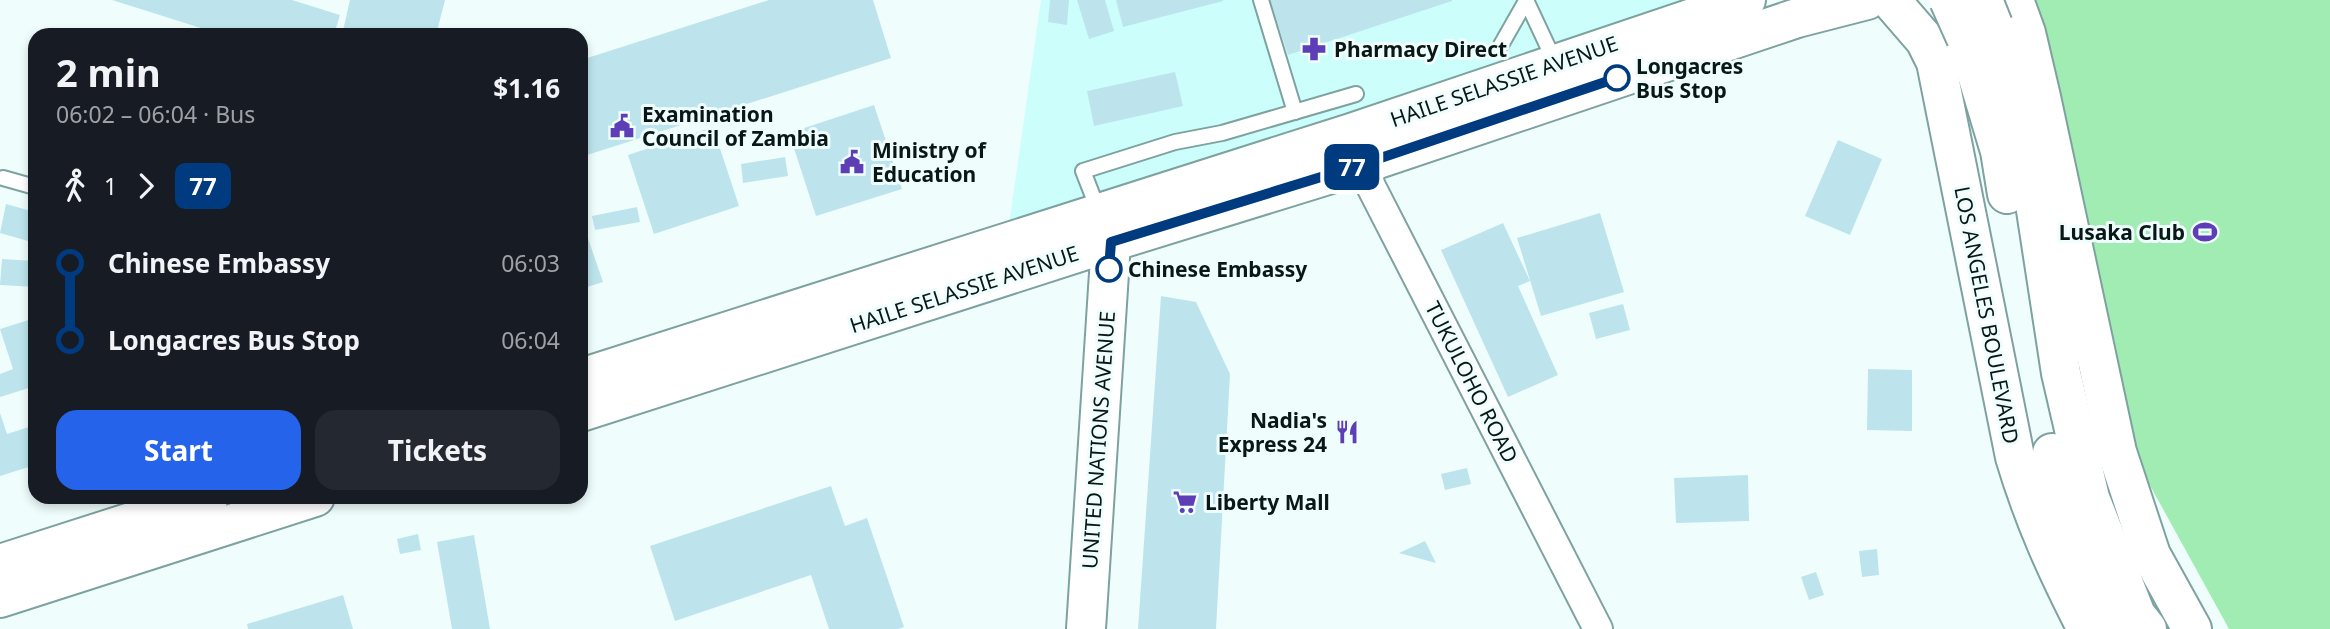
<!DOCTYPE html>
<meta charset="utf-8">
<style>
:root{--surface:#171b24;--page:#242831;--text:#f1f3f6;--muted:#9ea1a6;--accent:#2563eb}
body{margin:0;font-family:"Noto Sans",sans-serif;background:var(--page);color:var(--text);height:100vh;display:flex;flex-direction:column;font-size:26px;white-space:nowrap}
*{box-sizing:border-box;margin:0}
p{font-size:23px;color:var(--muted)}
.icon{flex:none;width:38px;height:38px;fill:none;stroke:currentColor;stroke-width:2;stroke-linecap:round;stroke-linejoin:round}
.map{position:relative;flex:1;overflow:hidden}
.details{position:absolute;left:28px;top:28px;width:560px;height:476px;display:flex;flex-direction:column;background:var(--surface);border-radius:21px;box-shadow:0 4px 10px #0003}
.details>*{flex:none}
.badge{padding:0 14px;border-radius:10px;font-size:24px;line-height:46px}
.map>.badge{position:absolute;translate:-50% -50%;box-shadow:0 0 0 4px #fff}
.legs{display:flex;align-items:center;gap:10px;height:77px;padding:0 28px;font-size:23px}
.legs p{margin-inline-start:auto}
.head{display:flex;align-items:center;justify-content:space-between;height:119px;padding:0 28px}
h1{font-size:38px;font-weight:700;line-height:52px}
.primary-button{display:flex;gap:14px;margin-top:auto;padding:14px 28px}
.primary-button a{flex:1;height:80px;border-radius:21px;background:var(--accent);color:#fff;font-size:28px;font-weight:700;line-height:80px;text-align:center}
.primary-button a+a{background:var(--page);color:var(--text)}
ul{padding:0 28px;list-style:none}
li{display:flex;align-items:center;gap:24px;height:77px;font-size:26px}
li i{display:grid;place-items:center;width:10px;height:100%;margin:0 9px;background:currentColor}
li i::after{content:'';width:18px;height:18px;margin:-9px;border:5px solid;border-radius:50%;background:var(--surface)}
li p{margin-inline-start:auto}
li:first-child i{background:linear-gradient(#0000 50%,currentColor 0)}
li:last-child i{background:linear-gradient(currentColor 50%,#0000 0)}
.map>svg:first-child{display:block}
</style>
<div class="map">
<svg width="2330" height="629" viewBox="0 0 2330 629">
<rect width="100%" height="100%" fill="#effefd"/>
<path fill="#ccfefb" d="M 1041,0 L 1705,0 L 1009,225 Z"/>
<path fill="#a1ecb3" d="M 2035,0 L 2330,0 L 2330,629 L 2229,629 L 2119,429 Z"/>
<g fill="#bde4ec">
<path d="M 112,0 L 292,0 L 340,15 L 334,35 L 223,35 Z"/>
<path d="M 350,0 L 445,0 L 436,35 L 342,35 Z"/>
<path d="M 769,0 L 873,0 L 891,58 L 581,157 L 581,60 Z"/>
<path d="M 1050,0 L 1069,0 L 1067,25 L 1048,22 Z"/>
<path d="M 1077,0 L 1105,0 L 1114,31 L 1089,39 Z"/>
<path d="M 1116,0 L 1223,0 L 1223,1 L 1123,27 Z"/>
<path d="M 1270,0 L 1452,0 L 1452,1 L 1288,55 Z"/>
<path d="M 1175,72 L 1183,106 L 1094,126 L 1087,91 Z"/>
<path d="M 874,105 L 902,189 L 816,216 L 789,133 Z"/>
<path d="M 713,127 L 739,206 L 654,234 L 628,155 Z"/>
<path d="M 1838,140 L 1882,159 L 1850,235 L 1805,216 Z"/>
<path d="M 785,157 L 788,176 L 743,183 L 741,164 Z"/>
<path d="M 6,204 L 35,212 L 35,243 L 0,233 Z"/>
<path d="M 637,207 L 640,222 L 595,230 L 592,216 Z"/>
<path d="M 1600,213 L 1624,292 L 1541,316 L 1517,238 Z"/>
<path d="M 581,218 L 603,282 L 581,289 Z"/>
<path d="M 1503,223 L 1530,281 L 1518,286 L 1558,375 L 1508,397 L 1441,250 Z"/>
<path d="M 2,259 L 35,261 L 35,287 L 0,285 Z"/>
<path d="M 1161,296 L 1196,302 L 1230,374 L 1216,629 L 1138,629 Z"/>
<path d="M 1623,304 L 1630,330 L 1596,339 L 1589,313 Z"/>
<path d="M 35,318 L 35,406 L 29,388 L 0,397 L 0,374 L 13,369 L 0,329 Z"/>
<path d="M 1868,369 L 1912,370 L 1912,431 L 1867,430 Z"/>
<path d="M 0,413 L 7,434 L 35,425 L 35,465 L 0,476 Z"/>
<path d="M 1467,468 L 1471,484 L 1445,490 L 1441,474 Z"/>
<path d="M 1748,475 L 1749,521 L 1676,523 L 1674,478 Z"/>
<path d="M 831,486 L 845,526 L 867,518 L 904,627 L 898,629 L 829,629 L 811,575 L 675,621 L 650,546 Z"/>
<path d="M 418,534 L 421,550 L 400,554 L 397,539 Z"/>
<path d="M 474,535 L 490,629 L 452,629 L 437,542 Z"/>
<path d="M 1425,541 L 1436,563 L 1399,553 Z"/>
<path d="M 1877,549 L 1879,575 L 1862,577 L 1859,551 Z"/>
<path d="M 1816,572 L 1824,595 L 1809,600 L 1801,577 Z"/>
<path d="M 343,595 L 353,629 L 248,629 L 247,624 Z"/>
</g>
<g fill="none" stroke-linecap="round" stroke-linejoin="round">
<g stroke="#7da2a0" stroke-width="18">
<g id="lane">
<path d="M 1261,0 L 1295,112"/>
<path d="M 1526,0 L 1555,62"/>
<path d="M 1501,45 L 1526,1"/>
<path d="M 3,178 L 35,187"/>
<path d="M 1099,212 L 1083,171 L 1175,142 L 1222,133 L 1356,94"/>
</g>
</g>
<g stroke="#7da2a0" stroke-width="32">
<path id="street" d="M 1355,146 L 1360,165 L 1598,629"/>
</g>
<g stroke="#7da2a0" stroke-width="42">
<g id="secondary">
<path d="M 2014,0 L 2026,33 L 2041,97 L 2117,452 L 2151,555 L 2192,629"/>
<path d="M 1893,3 L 1925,40 L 1936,62 L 2015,457 C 2034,520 2057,571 2087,629"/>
<path d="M 1993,25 L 2026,145 L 2061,373 L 2090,498 L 2136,615 L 2147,629"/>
<path d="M 1966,38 L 2000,151 L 2007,194"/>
<path d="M 581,378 L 1351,133 L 1746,0"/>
<path d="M 581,412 L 1111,242 L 1360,165 L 1797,18 L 1867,0"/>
<path d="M 2052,453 L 2064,507 L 2113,629"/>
<path d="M 0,564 L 209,497"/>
<path d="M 0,598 L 315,497"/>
<path d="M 1086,629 L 1111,242 L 1102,220"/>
</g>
</g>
<use href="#lane" stroke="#fff" stroke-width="14"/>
<use href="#street" stroke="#fff" stroke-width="28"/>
<use href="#secondary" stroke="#fff" stroke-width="38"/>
<g stroke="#7da2a0" stroke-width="42" stroke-linecap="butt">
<g id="secondary-bridge">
<path d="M 1949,0 L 1966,38"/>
<path d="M 1983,0 L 1993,25"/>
</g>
</g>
<use href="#secondary-bridge" stroke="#fff" stroke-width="38"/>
</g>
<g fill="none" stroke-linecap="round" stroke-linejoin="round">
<g stroke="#fff" stroke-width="16">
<path id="line-1" d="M 1109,269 L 1111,242 L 1360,165 L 1617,78"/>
</g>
<use href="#line-1" stroke="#003b80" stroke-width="10"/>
</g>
<defs>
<g id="pharmacy-bare" transform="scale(1.89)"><path d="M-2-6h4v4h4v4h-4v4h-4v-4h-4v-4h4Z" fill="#5d3eb6" stroke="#effefd" stroke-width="2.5" paint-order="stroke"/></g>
<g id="civic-bare" transform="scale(1.89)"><path d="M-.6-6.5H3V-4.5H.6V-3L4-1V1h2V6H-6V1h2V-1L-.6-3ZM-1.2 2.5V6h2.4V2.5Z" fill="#5d3eb6" stroke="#effefd" stroke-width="2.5" paint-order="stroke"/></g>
<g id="stadium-bare" transform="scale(1.89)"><path d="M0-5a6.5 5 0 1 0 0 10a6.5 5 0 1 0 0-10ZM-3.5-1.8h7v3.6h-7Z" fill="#5d3eb6" stroke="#effefd" stroke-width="2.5" paint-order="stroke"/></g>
<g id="restaurant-bare" transform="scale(1.89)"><path d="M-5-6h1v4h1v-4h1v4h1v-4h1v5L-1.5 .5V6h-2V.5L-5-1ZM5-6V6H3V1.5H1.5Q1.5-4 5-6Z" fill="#5d3eb6" stroke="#effefd" stroke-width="2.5" paint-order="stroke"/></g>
<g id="supermarket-bare" transform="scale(1.89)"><path d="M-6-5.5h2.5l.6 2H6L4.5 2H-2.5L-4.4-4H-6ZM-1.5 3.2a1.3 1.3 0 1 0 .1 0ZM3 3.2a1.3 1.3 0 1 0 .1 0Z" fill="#5d3eb6" stroke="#effefd" stroke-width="2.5" paint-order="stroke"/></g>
</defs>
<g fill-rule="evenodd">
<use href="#pharmacy-bare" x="1314" y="49"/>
<use href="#civic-bare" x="622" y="126"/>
<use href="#civic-bare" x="852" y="162"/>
<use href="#stadium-bare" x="2205" y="232"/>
<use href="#restaurant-bare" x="1347" y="432"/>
<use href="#supermarket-bare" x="1185" y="502"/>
</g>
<g fill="#fff" stroke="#003b80" stroke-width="3.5">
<circle cx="1617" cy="78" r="12"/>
<circle cx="1109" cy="269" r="12"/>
</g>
<g text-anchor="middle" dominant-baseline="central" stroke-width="6" stroke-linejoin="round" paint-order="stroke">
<g font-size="21" font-weight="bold" fill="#091817" stroke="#effefd" text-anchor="start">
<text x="1334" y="49">Pharmacy Direct</text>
<text x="642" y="114">Examination<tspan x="642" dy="24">Council of Zambia</tspan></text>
<text x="872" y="150">Ministry of<tspan x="872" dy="24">Education</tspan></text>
<text x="2185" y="232" text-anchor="end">Lusaka Club</text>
<text x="1327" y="420" text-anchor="end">Nadia's<tspan x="1327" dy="24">Express 24</tspan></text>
<text x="1205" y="502">Liberty Mall</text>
</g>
<g font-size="21" font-weight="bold" fill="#091817" stroke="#effefd" text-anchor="start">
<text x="1636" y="66">Longacres<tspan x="1636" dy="24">Bus Stop</tspan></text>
<text x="1128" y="269">Chinese Embassy</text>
</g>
<g font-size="21" fill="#091817" stroke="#effefd">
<text transform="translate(1504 81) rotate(-19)">HAILE SELASSIE AVENUE</text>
<text transform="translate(964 289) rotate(-18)">HAILE SELASSIE AVENUE</text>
<text transform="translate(1987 315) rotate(79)">LOS ANGELES BOULEVARD</text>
<text transform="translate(1472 382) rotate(63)">TUKULOHO ROAD</text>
<text transform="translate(1098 440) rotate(-86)">UNITED NATIONS AVENUE</text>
</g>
</g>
</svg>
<b class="badge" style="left:1352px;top:167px;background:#003b80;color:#fff">77</b>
<section class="details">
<div class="head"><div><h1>2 min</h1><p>06:02 – 06:04 · Bus</p></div><b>$1.16</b></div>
<div class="legs"><svg class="icon" aria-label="walk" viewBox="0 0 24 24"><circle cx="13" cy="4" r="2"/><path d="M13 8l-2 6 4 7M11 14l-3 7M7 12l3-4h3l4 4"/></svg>1<svg class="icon" aria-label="forward" viewBox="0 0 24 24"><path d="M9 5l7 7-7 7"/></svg><b class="badge" style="background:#003b80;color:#fff">77</b></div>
<ul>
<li><i style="color:#003b80"></i><b>Chinese Embassy</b><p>06:03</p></li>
<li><i style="color:#003b80"></i><b>Longacres Bus Stop</b><p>06:04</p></li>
</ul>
<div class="primary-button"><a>Start</a><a>Tickets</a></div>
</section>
</div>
